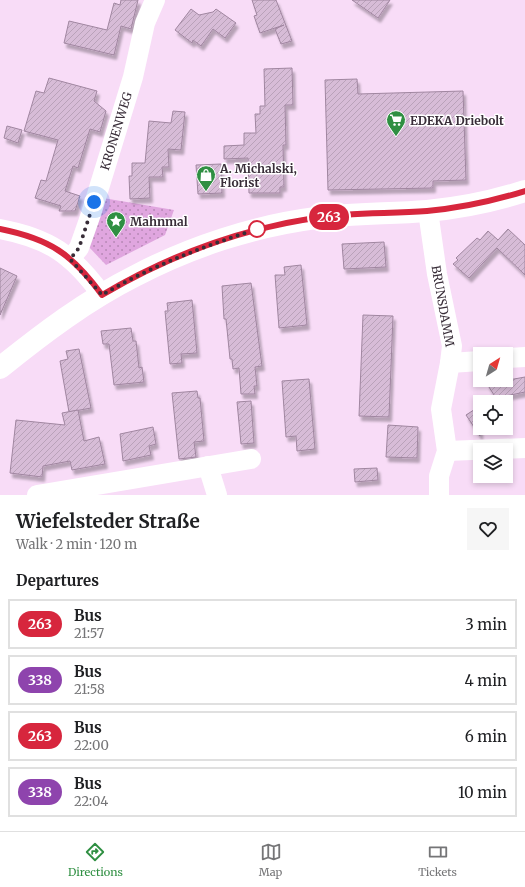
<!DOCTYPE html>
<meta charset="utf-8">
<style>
:root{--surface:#fff;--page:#f6f6f6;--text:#202124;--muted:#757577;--line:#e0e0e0;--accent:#2f8f42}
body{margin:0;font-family:Merriweather,serif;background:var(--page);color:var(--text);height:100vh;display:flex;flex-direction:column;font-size:15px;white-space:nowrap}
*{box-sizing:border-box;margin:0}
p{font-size:13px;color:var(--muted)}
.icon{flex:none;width:22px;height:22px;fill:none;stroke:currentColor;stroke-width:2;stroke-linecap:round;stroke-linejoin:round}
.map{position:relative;height:495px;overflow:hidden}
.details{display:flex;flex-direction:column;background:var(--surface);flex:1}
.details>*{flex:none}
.badge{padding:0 8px;border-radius:13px;font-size:14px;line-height:26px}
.needle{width:26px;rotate:37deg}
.controls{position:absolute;left:473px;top:347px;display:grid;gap:8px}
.controls a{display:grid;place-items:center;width:40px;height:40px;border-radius:0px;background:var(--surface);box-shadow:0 2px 6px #0003;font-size:20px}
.you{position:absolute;width:20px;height:20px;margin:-10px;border:3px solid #fff;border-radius:50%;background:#1a73e8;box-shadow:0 0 0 6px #1a73e833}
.map>.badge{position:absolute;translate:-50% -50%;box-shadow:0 0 0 2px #fff}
h2{padding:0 16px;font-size:15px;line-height:36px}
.round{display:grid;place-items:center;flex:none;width:42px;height:42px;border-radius:0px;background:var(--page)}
.headline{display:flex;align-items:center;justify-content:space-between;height:68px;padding:0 16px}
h1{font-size:19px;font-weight:700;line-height:30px}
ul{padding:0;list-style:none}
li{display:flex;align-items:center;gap:12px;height:50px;margin:0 8px 6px;padding:0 8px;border:2px solid var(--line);border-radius:0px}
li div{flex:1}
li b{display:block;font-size:15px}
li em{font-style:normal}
li .badge{min-width:44px;font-weight:700;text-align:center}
.tabs{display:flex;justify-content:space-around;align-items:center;height:56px;border-top:1px solid var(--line);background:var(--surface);font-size:11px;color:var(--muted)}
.tabs a{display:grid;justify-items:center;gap:2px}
.tabs .active{color:var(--accent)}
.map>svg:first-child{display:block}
</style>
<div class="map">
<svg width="525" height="495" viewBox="0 0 525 495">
<defs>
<pattern id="park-dots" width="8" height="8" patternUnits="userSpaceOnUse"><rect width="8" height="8" fill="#e0a6df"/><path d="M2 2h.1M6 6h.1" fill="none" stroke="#b788b6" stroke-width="1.8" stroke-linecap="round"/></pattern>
<pattern id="building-hatch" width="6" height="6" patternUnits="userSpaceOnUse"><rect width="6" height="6" fill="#d7bcd7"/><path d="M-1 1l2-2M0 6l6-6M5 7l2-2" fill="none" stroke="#b9a2b9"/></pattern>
<filter id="shadow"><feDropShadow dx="2.5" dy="4.5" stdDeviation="1" flood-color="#0004"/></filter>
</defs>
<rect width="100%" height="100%" fill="#f8dcf7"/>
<path fill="url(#park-dots)" d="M 103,198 L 174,210 L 165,235 L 106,265 L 88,246 Z"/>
<g fill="url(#building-hatch)" stroke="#a086a0" filter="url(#shadow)">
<path d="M 121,0 L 138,0 L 131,29 L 121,26 L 114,55 L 64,43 L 69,21 L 107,30 L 114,3 L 120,5 Z"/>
<path d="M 252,0 L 276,0 L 292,41 L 281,44 L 275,29 L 284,25 L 260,33 L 254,16 L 257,15 Z"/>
<path d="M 352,0 L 390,0 L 378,18 Z"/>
<path d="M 191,9 L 199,15 L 213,12 L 216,9 L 236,23 L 225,38 L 213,29 L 201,46 L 193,40 L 192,43 L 175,30 Z"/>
<path d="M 292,68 L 293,105 L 285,105 L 286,145 L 283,145 L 284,187 L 280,187 L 280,193 L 249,193 L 248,158 L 224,159 L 224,146 L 244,145 L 244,133 L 256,133 L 255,114 L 260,114 L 260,106 L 265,106 L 264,69 Z"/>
<path d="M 49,78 L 97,91 L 94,101 L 106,111 L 100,132 L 90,129 L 78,168 L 73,166 L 65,191 L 80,196 L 75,211 L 59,211 L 61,206 L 35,198 L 41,180 L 46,181 L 58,140 L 24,131 L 36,91 L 44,93 Z"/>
<path d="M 357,79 L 358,94 L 463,91 L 466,180 L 433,181 L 433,188 L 328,190 L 325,80 Z"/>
<path d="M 173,111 L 185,112 L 181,150 L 168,149 L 169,167 L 162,167 L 163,177 L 149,177 L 150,198 L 130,199 L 129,176 L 132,176 L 132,163 L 145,163 L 149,121 L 171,123 Z"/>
<path d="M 7,126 L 22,130 L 18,143 L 4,138 Z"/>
<path d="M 221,164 L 222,193 L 198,194 L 196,165 Z"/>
<path d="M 508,229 L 525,245 L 525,275 L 497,248 L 469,278 L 453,264 L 458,260 L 456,258 L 477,238 L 480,240 L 488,231 L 498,240 Z"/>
<path d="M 384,242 L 386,267 L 344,269 L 342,244 Z"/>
<path d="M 301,265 L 307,325 L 279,328 L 275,275 L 285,275 L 284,267 Z"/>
<path d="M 0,268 L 17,276 L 0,315 Z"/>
<path d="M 251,283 L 262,366 L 255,367 L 257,386 L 254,386 L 255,394 L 241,394 L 239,368 L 233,369 L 232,359 L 230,359 L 226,319 L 224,319 L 222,286 Z"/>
<path d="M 192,300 L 197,353 L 181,354 L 182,363 L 170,364 L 165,311 L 168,311 L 167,303 Z"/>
<path d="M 363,315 L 393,316 L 389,417 L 359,416 Z"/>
<path d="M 131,328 L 133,341 L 136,341 L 139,368 L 142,367 L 144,382 L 114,385 L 109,344 L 103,344 L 101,331 Z"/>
<path d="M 79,349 L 91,408 L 69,412 L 60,361 L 68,359 L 66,351 Z"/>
<path d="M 525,377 L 525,392 L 496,398 L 487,384 Z"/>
<path d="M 309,379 L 315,449 L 297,451 L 296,436 L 286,437 L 282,381 Z"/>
<path d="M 197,391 L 198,398 L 200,398 L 204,441 L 194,442 L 196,457 L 179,459 L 172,393 Z"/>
<path d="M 251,401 L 254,443 L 241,444 L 237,402 Z"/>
<path d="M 480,406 L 480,436 L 466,415 Z"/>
<path d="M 78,410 L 84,441 L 99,437 L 105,464 L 72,470 L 70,461 L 43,466 L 42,477 L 10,473 L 16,420 L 65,425 L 62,413 Z"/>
<path d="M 388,425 L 418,427 L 417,458 L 386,457 Z"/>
<path d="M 153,427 L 156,444 L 149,446 L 151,455 L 123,461 L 120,434 Z"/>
<path d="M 377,468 L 378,480 L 355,482 L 354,469 Z"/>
</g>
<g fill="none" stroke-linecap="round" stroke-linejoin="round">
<g stroke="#fff" stroke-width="20">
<path d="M 428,211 L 437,274 L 452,346 L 450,363 L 441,409 L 447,451 L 439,476 L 439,495"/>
<path d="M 0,229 C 49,238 73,255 102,295"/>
<path d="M 70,259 L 79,248 L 91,214 L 133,77 L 145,23 L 155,0"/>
<path d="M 506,358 L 525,357"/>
<path d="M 450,363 L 480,361"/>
<path d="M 447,451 L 525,448"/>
<path d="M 208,466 L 217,495"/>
<path d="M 37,495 L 251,459"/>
</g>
<path stroke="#fff" stroke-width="22" d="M 0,368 C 42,334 87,300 135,276 C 190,247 254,226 316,218 C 352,213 390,214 427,211 C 460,208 494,201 525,191"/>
</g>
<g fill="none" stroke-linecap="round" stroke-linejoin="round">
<g stroke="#fff" stroke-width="9">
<path id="line" d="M 0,229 C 50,239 72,254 102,295 C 168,256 240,229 315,218 C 352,212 390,214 427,211 C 460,208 493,201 525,191"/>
</g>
<use href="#line" stroke="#d7263d" stroke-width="6"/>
<path stroke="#382d38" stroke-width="4" stroke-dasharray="0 7.2" d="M 94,202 L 79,248 L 70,259 L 102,295 C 153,265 205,246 260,228 L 257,229"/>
</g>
<defs>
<g id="supermarket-pin" transform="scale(1)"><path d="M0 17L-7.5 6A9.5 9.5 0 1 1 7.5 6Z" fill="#2f8f42" stroke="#fff"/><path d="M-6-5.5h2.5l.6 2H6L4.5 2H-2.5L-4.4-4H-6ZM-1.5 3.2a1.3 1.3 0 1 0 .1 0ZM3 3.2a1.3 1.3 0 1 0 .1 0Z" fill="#fff"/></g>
<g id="shop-pin" transform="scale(1)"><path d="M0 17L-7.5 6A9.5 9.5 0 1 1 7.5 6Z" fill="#2f8f42" stroke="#fff"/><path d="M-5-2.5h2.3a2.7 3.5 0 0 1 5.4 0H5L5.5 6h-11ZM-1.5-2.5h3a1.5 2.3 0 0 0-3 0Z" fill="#fff"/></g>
<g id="sight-pin" transform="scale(1)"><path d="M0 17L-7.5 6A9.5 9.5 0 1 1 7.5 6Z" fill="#2f8f42" stroke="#fff"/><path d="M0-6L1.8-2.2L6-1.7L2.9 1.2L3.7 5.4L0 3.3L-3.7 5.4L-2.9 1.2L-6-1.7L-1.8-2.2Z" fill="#fff"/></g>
</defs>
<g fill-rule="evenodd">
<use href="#supermarket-pin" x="396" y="120"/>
<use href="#shop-pin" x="206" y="175"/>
<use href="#sight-pin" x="116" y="221"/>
</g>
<circle fill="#fff" stroke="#d7263d" stroke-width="2" cx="257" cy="229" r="8"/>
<g text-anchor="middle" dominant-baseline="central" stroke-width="3" stroke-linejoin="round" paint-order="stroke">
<g font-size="12" font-weight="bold" fill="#382d38" stroke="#fff" text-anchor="start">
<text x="410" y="120">EDEKA Driebolt</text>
<text x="220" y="168">A. Michalski,<tspan x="220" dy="14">Florist</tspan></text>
<text x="130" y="221">Mahnmal</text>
</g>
<g font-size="12" fill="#382d38" stroke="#fff">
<text transform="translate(116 131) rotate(-73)">KRONENWEG</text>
<text transform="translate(443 306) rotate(80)">BRUNSDAMM</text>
</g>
</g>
</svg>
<div class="controls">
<a><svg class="needle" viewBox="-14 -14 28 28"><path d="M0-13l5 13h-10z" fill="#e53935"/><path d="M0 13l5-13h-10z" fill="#757577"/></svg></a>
<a><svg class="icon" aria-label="locate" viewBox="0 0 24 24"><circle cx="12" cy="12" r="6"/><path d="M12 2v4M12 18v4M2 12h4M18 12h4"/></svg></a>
<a><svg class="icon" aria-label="layers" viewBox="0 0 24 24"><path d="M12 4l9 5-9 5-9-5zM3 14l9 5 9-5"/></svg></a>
</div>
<div class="you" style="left:94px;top:202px"></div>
<b class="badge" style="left:329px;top:217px;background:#d7263d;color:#fff">263</b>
</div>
<section class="details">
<div class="headline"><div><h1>Wiefelsteder Straße</h1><p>Walk · 2 min · 120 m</p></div><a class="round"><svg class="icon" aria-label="heart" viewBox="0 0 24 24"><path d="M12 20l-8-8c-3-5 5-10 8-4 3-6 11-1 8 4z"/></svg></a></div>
<h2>Departures</h2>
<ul>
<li><span class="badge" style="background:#d7263d;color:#fff">263</span><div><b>Bus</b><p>21:57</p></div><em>3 min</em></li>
<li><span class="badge" style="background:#8e44ad;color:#fff">338</span><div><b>Bus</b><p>21:58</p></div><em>4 min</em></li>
<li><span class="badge" style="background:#d7263d;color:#fff">263</span><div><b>Bus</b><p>22:00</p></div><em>6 min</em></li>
<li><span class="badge" style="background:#8e44ad;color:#fff">338</span><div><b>Bus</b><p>22:04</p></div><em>10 min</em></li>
</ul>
</section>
<nav class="tabs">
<a class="active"><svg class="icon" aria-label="directions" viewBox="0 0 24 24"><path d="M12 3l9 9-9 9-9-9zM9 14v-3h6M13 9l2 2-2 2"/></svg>Directions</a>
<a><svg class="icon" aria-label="map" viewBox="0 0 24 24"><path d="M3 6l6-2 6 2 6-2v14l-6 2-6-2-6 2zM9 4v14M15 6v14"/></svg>Map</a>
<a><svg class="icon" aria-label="tickets" viewBox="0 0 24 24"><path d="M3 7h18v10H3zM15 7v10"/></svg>Tickets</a>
</nav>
